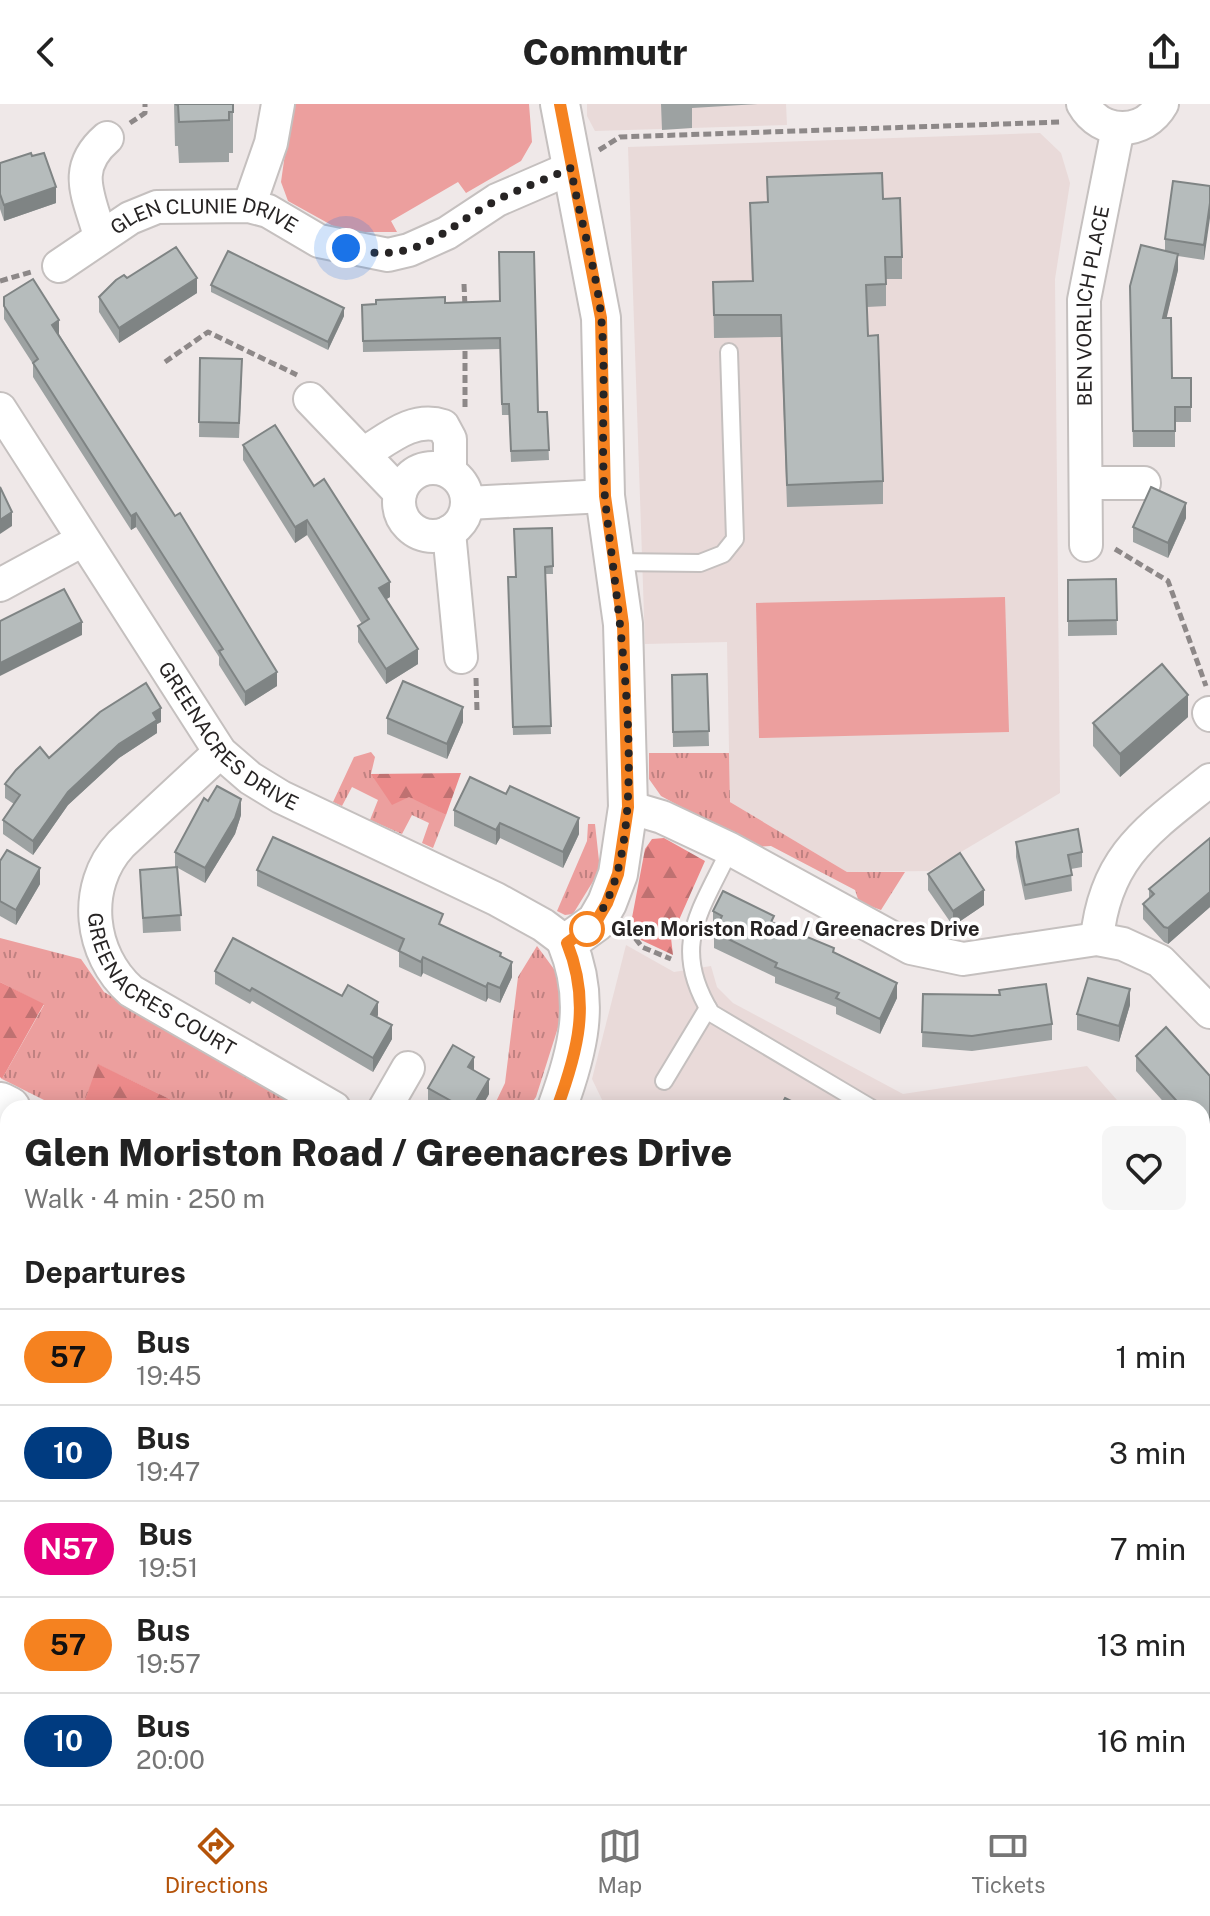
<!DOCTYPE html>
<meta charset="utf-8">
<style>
:root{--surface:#fff;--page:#f6f6f6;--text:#222;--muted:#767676;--line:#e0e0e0;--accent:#b45309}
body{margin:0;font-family:"Public Sans",sans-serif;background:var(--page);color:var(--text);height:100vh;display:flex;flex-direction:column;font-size:30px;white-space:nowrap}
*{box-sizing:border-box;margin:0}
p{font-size:26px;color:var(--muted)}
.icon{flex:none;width:44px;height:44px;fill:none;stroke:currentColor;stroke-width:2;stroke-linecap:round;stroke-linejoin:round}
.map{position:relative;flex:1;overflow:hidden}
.sheet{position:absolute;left:0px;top:996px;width:1210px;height:704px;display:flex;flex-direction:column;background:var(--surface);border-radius:24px 24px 0 0;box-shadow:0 4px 20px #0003}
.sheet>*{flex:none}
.badge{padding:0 16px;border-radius:26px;font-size:28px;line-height:52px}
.you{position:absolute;width:40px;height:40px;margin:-20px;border:6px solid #fff;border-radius:50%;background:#1a73e8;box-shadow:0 0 0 12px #1a73e833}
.map>.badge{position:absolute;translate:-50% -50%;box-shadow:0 0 0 4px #fff}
h2{padding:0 24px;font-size:30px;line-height:72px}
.round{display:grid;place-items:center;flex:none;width:84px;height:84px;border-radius:12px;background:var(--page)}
.headline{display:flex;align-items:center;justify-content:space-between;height:136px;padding:0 24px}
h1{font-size:38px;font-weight:800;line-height:60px}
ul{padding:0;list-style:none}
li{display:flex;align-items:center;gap:24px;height:96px;padding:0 24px;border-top:2px solid var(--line)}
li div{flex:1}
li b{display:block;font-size:30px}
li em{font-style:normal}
li .badge{min-width:88px;font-weight:700;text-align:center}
header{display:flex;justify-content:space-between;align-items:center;height:104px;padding:0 24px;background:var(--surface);font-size:36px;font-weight:800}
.dock{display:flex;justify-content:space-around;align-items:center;height:112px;border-top:2px solid var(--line);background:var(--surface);font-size:22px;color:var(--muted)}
.dock a{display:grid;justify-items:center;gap:4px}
.dock .active{color:var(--accent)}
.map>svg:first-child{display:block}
</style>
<header><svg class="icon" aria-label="back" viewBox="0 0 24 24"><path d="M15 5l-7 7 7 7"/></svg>Commutr<svg class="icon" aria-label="share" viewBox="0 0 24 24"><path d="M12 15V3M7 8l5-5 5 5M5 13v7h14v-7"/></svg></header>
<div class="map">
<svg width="1210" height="1700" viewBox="0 0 1210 1700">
<defs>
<pattern id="grass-tufts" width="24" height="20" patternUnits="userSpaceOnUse" patternTransform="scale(2)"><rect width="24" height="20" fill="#ec9f9e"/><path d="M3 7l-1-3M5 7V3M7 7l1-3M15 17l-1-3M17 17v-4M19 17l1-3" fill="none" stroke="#bf8181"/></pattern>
<pattern id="forest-firs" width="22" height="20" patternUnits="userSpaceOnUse" patternTransform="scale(2)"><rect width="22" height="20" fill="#ec8a8a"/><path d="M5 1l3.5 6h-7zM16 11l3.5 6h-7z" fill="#bf7171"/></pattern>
</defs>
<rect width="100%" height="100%" fill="#efe8e8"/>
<g fill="#e9dad9">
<path d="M 587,0 L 786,0 L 787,21 L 595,27 L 587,12 Z"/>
<path d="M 1040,29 L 1061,49 L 1070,79 L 1055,175 L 1060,689 L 929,767 L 847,768 L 730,698 L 727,538 L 645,540 L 628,43 Z"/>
<path d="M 626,841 L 674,868 L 711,862 L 717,883 L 733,899 L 903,990 L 1087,962 L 1124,1004 L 606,1004 L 592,975 Z"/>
<path d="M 1202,1090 L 1210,1099 L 1210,1457 L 1202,1464 Z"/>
<path d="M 0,1107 L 8,1111 L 8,1692 L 265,1692 L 258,1700 L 0,1700 Z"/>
<path d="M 456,1692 L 933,1692 L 929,1700 L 456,1700 Z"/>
</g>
<g fill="url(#grass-tufts)">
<path d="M 371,648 L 375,653 L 371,670 L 446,711 L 433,744 L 422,739 L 429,719 L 412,711 L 402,730 L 370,716 L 378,696 L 352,683 L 342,702 L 333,698 L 354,653 Z"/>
<path d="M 649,649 L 729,649 L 730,698 L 847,768 L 905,768 L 881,806 L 859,798 L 855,786 L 771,742 L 755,743 L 661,692 L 649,675 Z"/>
<path d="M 588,720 L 595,720 L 600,766 L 573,810 L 565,811 L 557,807 L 587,737 Z"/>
<path d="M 0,834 L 81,855 L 104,888 L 305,1004 L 188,1004 L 99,961 L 82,1004 L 60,1004 L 2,975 L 44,901 L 0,878 Z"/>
<path d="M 537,842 L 562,876 L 561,914 L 536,993 L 528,1004 L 493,1004 L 505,979 L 518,873 Z"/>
<path d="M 1210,1457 L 1210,1579 L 1202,1575 L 1202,1464 Z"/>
</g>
<g fill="url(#forest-firs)">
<path d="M 461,669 L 446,711 L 409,693 L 392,701 L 371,670 Z"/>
<path d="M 664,734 L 705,757 L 671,834 L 673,851 L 641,836 L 631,819 L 645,745 L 652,735 Z"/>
<path d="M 0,878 L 44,900 L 2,975 L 0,973 Z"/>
<path d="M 98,960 L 188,1004 L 82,1004 Z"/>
</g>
<g fill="#ec9f9e">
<path d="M 292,0 L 529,0 L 532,38 L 521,57 L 466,89 L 458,78 L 391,117 L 397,128 L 344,128 L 288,97 L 281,78 Z"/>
<path d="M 1005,493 L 1009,628 L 759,634 L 756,499 Z"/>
<path d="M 1210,1213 L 1210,1449 L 1202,1456 L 1202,1221 Z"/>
</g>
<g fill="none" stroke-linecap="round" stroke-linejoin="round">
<g stroke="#c5c0bf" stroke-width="20">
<g id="service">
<path d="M 613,458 L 700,459 L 723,450 L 735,435 L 729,248"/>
<path d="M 730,745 C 700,809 670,842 711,909 L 871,1004"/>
<path d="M 664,977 L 708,904"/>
<path d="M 0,1636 L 8,1642"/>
<path d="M 0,1677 L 8,1660"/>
<path d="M 926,1700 L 929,1692"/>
</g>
</g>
<g stroke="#c5c0bf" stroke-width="36">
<g id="minor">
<path d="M 1083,0 C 1101,32 1144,32 1162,0"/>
<path d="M 249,102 L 271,39 L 278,0"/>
<path d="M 100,132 C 89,92 71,65 107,34"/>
<path id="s1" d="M 59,162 L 130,114 L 157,103 L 249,102 L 268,107 L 319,137 L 388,151 L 409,146 L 447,129 L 497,96 L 571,64"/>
<path d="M 310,295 L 400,389"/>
<path id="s2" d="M 0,305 L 220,648 L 250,674 L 281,693 L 496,795 L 543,821 L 567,839"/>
<path d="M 365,349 C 389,334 414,312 443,322 L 450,335 L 450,368"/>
<circle cx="433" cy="398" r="34"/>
<path d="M 1086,379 L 1144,379"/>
<path d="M 468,399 L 605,392"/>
<path d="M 449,428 L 461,553"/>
<path id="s3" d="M 1086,441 L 1084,196 L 1118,24"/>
<path d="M 0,481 L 81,437"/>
<path d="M 1209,609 L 1210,611"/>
<path id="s4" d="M 220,648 L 121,740 C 81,783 90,851 131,887 L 334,1004"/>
<path d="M 628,703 L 662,713 L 730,745 L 911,844 L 963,855 L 1097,835 L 1123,840 L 1160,857 L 1210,908"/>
<path d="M 1097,835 C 1105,752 1149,725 1210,676"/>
<path d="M 385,1004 L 408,964"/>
<path d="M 84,1692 L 99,1700"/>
<path d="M 655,1692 L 670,1700"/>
</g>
</g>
<g stroke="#c5c0bf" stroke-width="42">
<g id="tertiary">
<path d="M 557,1004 C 578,947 591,897 567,839 L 596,818 L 607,799 L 618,770 L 628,703 L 623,520 L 605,392 L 601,214 L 560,0"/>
<path d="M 308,1692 L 309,1700"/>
<path d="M 418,1700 L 419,1692"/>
</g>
</g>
<g stroke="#c5c0bf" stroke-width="48">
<g id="primary">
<path d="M 0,1001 L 8,1005"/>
<path d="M 0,1051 L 8,1056"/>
<path d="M 1202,1618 L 1210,1622"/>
<path d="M 1161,1692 L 1176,1700"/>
<path d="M 974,1700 L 978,1692"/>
<path d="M 1044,1700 L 1048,1692"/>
</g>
</g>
<g stroke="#8d8888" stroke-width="5" stroke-dasharray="8 4" stroke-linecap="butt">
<path d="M 130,19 L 145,9 L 145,0"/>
<path d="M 599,46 L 620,33 L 1061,18"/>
<path d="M 0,177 L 31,168"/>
<path d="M 464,180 L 465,203"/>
<path d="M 165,258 L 208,228 L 297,271"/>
<path d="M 465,303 L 465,241"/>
<path d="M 1115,445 L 1168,477 L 1206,582"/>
<path d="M 476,574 L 477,607"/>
<path d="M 628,825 L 642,843 L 671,855"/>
<path d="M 0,1124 L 8,1128"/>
<path d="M 1081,1697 L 1112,1700"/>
</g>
<use href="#service" stroke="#fff" stroke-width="16"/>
<use href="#minor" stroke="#fff" stroke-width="32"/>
<use href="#tertiary" stroke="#fff" stroke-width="38"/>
<use href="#primary" stroke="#fff" stroke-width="44"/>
</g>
<g fill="#9da2a2">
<path d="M 174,0 L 233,0 L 233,49 L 229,49 L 229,58 L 179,59 L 178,42 L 175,42 Z"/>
<path d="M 661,0 L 758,0 L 692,4 L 692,24 L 662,26 Z"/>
<path d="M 0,59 L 56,99 L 4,117 L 0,105 Z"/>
<path d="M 767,73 L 883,95 L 902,153 L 902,175 L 886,175 L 886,202 L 867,203 L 868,232 L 883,377 L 883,400 L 787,403 L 781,233 L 714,234 L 713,178 L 752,177 L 750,99 L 767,99 Z"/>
<path d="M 1210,82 L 1204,156 L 1178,152 L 1178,166 L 1166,214 L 1172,274 L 1191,274 L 1191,318 L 1175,318 L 1175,343 L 1133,343 L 1130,182 L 1165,147 L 1165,135 Z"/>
<path d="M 127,174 L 197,189 L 119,239 L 99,208 L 99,193 Z"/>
<path d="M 211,181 L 344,212 L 328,246 L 211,188 Z"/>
<path d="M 4,193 L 59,230 L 277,582 L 245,602 L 219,561 L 219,553 L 136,423 L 131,426 L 33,273 L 33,260 L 4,215 Z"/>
<path d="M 500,197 L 538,308 L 547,308 L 549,356 L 511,358 L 509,311 L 502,311 L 500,245 L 363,248 L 362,201 Z"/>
<path d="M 200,254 L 242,271 L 239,334 L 199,333 Z"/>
<path d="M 243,341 L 314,382 L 390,493 L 386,495 L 418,560 L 386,580 L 358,538 L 358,522 L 362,520 L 307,431 L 295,439 L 243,356 Z"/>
<path d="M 1186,414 L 1168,454 L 1133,438 L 1133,423 Z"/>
<path d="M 552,424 L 553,470 L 545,470 L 551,630 L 513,631 L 508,473 L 516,473 Z"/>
<path d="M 1116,475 L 1117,531 L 1068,532 L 1068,476 Z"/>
<path d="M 707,570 L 709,642 L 673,643 L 672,571 Z"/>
<path d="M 1188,613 L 1120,673 L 1093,642 L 1093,619 Z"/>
<path d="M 387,614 L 463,618 L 447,655 L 387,630 Z"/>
<path d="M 161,618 L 157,620 L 157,629 L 119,654 L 68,701 L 33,751 L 3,730 L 3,716 L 14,700 L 5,694 L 5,680 L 49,654 Z"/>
<path d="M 454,706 L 579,730 L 563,764 L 500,734 L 496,741 L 454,722 Z"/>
<path d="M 241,711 L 235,730 L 205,779 L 178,764 L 181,827 L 143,829 L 140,766 L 175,763 L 175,748 Z"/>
<path d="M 1210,734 L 1210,803 L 1168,840 L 1164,838 L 1143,815 L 1143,800 L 1149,794 L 1149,785 Z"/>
<path d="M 1016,738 L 1082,748 L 1082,763 L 1071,765 L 1072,787 L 1025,796 L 1016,753 Z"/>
<path d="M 0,757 L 40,780 L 16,821 L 0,812 Z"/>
<path d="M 257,766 L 443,822 L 501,853 L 512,873 L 500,899 L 488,894 L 486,898 L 423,869 L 421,873 L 399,863 L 399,848 L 257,782 Z"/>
<path d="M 928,770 L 984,801 L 953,822 L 928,786 Z"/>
<path d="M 713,807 L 774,820 L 834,849 L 897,894 L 880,930 L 836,910 L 836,903 L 775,879 L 775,873 L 714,844 L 714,828 L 716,824 L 713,822 Z"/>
<path d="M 215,867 L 378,911 L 377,913 L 392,935 L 373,968 L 252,897 L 250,900 L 215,880 Z"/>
<path d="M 999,886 L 1052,920 L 1052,936 L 972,947 L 922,943 L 923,890 L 999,891 Z"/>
<path d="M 1130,901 L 1119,938 L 1077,926 L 1077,910 Z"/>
<path d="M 1136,952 L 1210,972 L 1210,1049 L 1202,1040 L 1202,1004 L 1169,1004 L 1136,967 Z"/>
<path d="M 474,966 L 489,990 L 481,1004 L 437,1004 L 428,999 L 428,984 Z"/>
<path d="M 832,1692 L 910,1692 L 906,1700 L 832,1700 Z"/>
</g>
<g fill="#7f8484">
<path d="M 56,83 L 56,99 L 4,117 L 4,101 Z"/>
<path d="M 1210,99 L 1210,114 L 1204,156 L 1204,141 Z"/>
<path d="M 1178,150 L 1178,166 L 1163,229 L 1163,214 Z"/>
<path d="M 197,174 L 197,189 L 119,239 L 119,224 Z"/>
<path d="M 344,204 L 344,212 L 328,246 L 328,238 Z"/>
<path d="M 59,216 L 59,230 L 52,234 L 52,221 Z"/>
<path d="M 1186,399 L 1186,414 L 1168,454 L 1168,439 Z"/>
<path d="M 12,408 L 12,422 L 0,430 L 0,416 Z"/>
<path d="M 136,409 L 136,423 L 131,426 L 131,412 Z"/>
<path d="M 307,416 L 307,431 L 295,439 L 295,423 Z"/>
<path d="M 390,478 L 390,493 L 379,500 L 379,484 Z"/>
<path d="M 82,518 L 82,531 L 0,572 L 0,559 Z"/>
<path d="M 418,545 L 418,560 L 386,580 L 386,565 Z"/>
<path d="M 277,568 L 277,582 L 245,602 L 245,588 Z"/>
<path d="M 1188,591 L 1188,613 L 1120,673 L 1120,650 Z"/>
<path d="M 463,603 L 463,618 L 447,655 L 447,640 Z"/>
<path d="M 161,604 L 161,618 L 157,620 L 157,629 L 119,654 L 68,701 L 33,751 L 33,737 L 68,688 L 119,640 L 153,609 Z"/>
<path d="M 241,695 L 241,711 L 235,730 L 205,779 L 205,764 Z"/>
<path d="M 579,714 L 579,730 L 563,764 L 563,748 Z"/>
<path d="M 500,719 L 500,734 L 496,741 L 496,726 Z"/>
<path d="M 40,764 L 40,780 L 16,821 L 16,806 Z"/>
<path d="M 984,786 L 984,801 L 953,822 L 953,807 Z"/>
<path d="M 1210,788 L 1210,803 L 1168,840 L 1168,824 Z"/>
<path d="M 423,853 L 423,869 L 421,873 L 421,858 Z"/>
<path d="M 512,858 L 512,873 L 500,899 L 500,884 Z"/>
<path d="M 488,879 L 488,894 L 486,898 L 486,883 Z"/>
<path d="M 897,879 L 897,894 L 880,930 L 880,915 Z"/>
<path d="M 1130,885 L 1130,901 L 1119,938 L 1119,922 Z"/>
<path d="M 378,898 L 378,911 L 371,923 L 371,910 Z"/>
<path d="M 392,921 L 392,935 L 373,968 L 373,954 Z"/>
<path d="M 474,953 L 474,968 L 468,963 Z"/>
<path d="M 489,975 L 489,990 L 481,1004 L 472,1004 Z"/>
<path d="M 8,1466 L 8,1496 L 0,1510 L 0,1481 Z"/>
<path d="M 574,1692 L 586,1692 L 582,1700 L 570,1700 Z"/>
<path d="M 899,1692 L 910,1692 L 906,1700 L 895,1700 Z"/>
</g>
<g fill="#b6bcbc" stroke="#7f8484" stroke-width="2">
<path d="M 175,0 L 233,0 L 233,8 L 229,8 L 229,16 L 179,18 L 178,1 Z"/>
<path d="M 31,49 L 32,52 L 44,49 L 56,83 L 4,101 L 0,90 L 0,59 Z"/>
<path d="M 882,69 L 883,95 L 900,94 L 902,153 L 885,153 L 886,180 L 866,181 L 868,232 L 878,231 L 883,377 L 787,381 L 781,211 L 714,211 L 713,178 L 753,177 L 750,99 L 768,98 L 767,73 Z"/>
<path d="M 1173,77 L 1210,82 L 1210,99 L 1204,141 L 1165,135 Z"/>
<path d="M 1141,141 L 1178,150 L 1163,214 L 1171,214 L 1172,274 L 1191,274 L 1191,303 L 1175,303 L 1175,327 L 1133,327 L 1130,182 Z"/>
<path d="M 176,143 L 197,174 L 119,224 L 99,193 L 116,176 L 124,171 L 127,174 Z"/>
<path d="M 228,147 L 344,204 L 328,238 L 211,181 Z"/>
<path d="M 499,148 L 534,148 L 538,308 L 547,308 L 549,346 L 511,347 L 509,300 L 502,300 L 500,234 L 363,237 L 362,201 L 376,200 L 376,196 L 445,193 L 445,199 L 500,197 Z"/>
<path d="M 33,175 L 59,216 L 52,221 L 175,412 L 180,409 L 277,568 L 245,588 L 219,547 L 223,545 L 136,409 L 131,412 L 33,259 L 38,255 L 4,202 L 4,193 Z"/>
<path d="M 200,254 L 242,255 L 239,319 L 199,318 Z"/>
<path d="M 275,321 L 314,382 L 324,375 L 390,478 L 379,484 L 418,545 L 386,565 L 358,522 L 369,515 L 307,416 L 295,423 L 243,341 Z"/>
<path d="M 0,383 L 12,408 L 0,416 Z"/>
<path d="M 1151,383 L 1186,399 L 1168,439 L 1133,423 Z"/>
<path d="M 552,424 L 553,462 L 545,463 L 551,622 L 513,623 L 508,473 L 516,473 L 514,425 Z"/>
<path d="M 1116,475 L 1117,516 L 1068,517 L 1068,476 Z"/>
<path d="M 64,485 L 82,518 L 0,559 L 0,517 Z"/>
<path d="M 1162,560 L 1188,591 L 1120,650 L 1093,619 Z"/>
<path d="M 707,570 L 709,627 L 673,628 L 672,571 Z"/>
<path d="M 403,577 L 463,603 L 447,640 L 387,614 Z"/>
<path d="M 146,579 L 161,604 L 153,609 L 157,616 L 119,640 L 68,688 L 33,737 L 3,716 L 20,691 L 5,680 L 16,666 L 40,643 L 49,654 L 100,608 Z"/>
<path d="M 470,673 L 506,690 L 510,682 L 579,714 L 563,748 L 500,719 L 496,726 L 454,706 Z"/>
<path d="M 217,682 L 241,695 L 235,714 L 205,764 L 175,748 L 204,694 L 208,697 Z"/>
<path d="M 1078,725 L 1082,748 L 1068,751 L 1072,771 L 1025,781 L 1016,738 Z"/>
<path d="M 273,733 L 443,810 L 439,820 L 501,849 L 500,852 L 512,858 L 500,884 L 488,879 L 486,883 L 423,853 L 421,858 L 399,847 L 404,835 L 257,766 Z"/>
<path d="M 1210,734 L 1210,788 L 1168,824 L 1164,823 L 1143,800 L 1154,790 L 1149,785 Z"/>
<path d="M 7,746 L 40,764 L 16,806 L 0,797 L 0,757 Z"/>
<path d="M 960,749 L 984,786 L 953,807 L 928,770 Z"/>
<path d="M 177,763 L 181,811 L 143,814 L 140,766 Z"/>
<path d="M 723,787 L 774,812 L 771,818 L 834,844 L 833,848 L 897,879 L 880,915 L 836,894 L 839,889 L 775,863 L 777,859 L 714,828 L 722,812 L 713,807 Z"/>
<path d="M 233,834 L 342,892 L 348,881 L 378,898 L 371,910 L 392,921 L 373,954 L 252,884 L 250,887 L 215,867 Z"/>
<path d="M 1088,874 L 1130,885 L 1119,922 L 1077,910 Z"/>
<path d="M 1046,880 L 1052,920 L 972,932 L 922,928 L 923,890 L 1000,891 L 999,886 Z"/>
<path d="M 1166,923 L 1210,972 L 1210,1034 L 1202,1025 L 1202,1004 L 1183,1004 L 1136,952 Z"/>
<path d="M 453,941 L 474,953 L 468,963 L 489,975 L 472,1004 L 464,1004 L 428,984 Z"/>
<path d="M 785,994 L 805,1004 L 780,1004 Z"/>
<path d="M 0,1259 L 8,1263 L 8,1466 L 0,1481 Z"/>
<path d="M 479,1692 L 574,1692 L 570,1700 L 475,1700 Z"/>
<path d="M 837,1692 L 899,1692 L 895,1700 L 853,1700 Z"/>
</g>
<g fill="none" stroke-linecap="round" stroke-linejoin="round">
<g stroke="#fff" stroke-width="18">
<path id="line" d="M 557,1004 C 578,947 591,898 567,839 L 596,818 L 607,799 L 618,770 L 628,703 L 623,520 L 605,392 L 601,214 L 560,0"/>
</g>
<use href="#line" stroke="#f58220" stroke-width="12"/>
<path stroke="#272424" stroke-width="8" stroke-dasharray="0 14.4" d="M 346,144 C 419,162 439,127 497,96 C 521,84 547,75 571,64 C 579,114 596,162 601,212 C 607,273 600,334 605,394 C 614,489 665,767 582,829 L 587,825"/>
</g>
<circle fill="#fff" stroke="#f58220" stroke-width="4" cx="587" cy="825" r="16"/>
<g text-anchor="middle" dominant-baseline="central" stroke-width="7" stroke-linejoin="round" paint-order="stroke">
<g font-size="20" fill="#272424" stroke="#fff">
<text stroke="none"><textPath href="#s1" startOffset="162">GLEN CLUNIE DRIVE</textPath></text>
<text stroke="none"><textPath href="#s3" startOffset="240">BEN VORLICH PLACE</textPath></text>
<text stroke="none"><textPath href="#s2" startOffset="402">GREENACRES DRIVE</textPath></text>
<text stroke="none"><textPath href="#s4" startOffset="314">GREENACRES COURT</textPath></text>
</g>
<g font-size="20" font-weight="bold" fill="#272424" stroke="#fff" text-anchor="start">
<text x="611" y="825">Glen Moriston Road / Greenacres Drive</text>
</g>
</g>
</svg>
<div class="you" style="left:346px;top:144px"></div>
<section class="sheet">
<div class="headline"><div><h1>Glen Moriston Road / Greenacres Drive</h1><p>Walk · 4 min · 250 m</p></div><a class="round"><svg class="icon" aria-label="heart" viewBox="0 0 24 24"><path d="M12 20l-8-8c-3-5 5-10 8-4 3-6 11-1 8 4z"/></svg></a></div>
<h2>Departures</h2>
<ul>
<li><span class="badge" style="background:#f58220;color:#111">57</span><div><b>Bus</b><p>19:45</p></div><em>1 min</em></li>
<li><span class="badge" style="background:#003b80;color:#fff">10</span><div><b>Bus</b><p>19:47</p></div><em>3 min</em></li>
<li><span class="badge" style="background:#e6007e;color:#fff">N57</span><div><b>Bus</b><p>19:51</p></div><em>7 min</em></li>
<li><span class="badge" style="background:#f58220;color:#111">57</span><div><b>Bus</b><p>19:57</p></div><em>13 min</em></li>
<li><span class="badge" style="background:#003b80;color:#fff">10</span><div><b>Bus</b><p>20:00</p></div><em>16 min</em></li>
</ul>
</section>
</div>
<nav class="dock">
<a class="active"><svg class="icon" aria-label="directions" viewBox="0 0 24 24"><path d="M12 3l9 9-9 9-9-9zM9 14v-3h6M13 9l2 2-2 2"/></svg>Directions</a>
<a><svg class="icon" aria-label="map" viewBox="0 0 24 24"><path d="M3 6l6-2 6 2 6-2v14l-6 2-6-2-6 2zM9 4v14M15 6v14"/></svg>Map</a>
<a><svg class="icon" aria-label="tickets" viewBox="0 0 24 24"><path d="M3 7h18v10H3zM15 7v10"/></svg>Tickets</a>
</nav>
